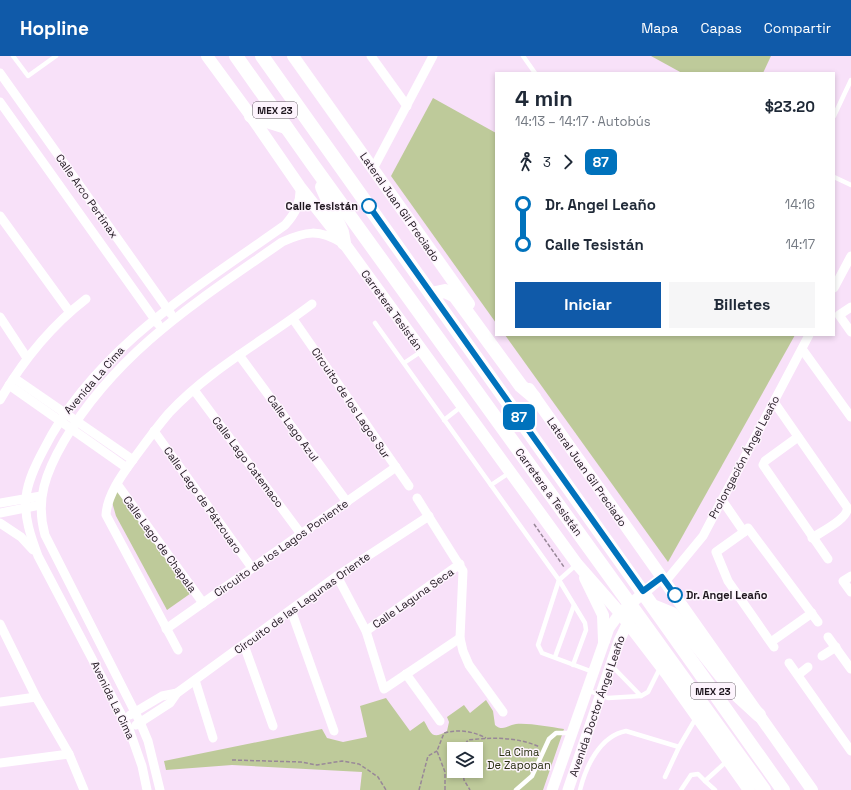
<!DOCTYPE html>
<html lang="es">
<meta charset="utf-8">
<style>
:root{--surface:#fff;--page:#f6f6f7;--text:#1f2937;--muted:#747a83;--accent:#105aa9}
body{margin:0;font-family:"Space Grotesk",sans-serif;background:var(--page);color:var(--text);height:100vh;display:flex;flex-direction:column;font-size:15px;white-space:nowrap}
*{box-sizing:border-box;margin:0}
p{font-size:13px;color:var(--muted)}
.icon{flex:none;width:22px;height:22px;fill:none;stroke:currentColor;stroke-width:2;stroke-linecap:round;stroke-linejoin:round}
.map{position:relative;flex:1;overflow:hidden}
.sheet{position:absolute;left:495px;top:16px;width:340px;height:264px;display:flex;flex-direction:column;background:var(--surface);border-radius:0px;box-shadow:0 2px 6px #0003}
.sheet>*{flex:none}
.badge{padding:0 8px;border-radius:6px;font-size:14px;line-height:26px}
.fabs{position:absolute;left:447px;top:686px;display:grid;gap:8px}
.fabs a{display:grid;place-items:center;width:36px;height:36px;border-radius:0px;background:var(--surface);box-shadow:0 2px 6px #0003;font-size:20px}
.map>.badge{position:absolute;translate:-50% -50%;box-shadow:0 0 0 2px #fff}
.legs{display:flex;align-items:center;gap:6px;height:44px;padding:0 20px;font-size:13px}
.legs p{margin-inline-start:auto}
.summary{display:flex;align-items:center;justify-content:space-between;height:68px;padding:0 20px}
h1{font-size:22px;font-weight:700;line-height:30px}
.action{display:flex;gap:8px;margin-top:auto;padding:8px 20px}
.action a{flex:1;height:46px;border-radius:0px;background:var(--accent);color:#fff;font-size:16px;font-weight:700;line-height:46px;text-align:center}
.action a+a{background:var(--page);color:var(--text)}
ul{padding:0 20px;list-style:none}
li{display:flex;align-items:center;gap:14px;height:40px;font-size:15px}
li i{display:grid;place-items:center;width:6px;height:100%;margin:0 5px;background:currentColor}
li i::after{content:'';width:10px;height:10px;margin:-5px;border:3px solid;border-radius:50%;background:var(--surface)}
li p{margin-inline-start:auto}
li:first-child i{background:linear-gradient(#0000 50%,currentColor 0)}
li:last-child i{background:linear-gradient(currentColor 50%,#0000 0)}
header{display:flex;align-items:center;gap:24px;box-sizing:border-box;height:56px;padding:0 20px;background:var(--accent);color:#fff}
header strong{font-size:19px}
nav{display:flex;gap:22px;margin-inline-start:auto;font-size:14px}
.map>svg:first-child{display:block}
</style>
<header>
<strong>Hopline</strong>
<nav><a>Mapa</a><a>Capas</a><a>Compartir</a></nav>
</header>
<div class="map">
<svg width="851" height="734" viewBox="0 0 851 734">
<rect width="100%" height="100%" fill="#f8e1f9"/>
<g fill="#beca9a" fill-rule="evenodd">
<path d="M 651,0 L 771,0 L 763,17 L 682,17 Z"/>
<path d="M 433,42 L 496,77 L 496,267 L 391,120 Z"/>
<path d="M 505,279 L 795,279 L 668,506 Z"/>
<path d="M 117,428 L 194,535 L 167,554 L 116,460 L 112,446 Z"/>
<path d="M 386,642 L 410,675 L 424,665 C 431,676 431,685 447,675 L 449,666 L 447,661 L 464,649 L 470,657 L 486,644 L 493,655 L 495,669 C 503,676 508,669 516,668 C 531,667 549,671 564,673 L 543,734 L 360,734 L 362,716 L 232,709 L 166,714 L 164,705 L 322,673 L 327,682 L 343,686 L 367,681 L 360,650 ZM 454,693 L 476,693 L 476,715 L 454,715 Z"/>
</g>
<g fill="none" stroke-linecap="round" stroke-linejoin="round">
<g stroke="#988798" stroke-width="1.5" stroke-dasharray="4 2" stroke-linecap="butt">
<path d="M 534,468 L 564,511"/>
<path d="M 462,693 L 468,684 C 493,681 517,681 540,691"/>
<path d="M 232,704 L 301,706 L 317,709 L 342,705 L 359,708 L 368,714 L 378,721 L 386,734"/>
<path d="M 463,715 L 464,724 L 470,734"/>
<path d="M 419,734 L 428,700 L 437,695"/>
<path d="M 445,734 L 445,716 L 437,695 L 444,677 C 459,673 472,675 486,682"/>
</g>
<g stroke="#fff" stroke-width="4.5">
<path d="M 13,0 L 28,20 L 56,0"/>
<path d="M 523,0 L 535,17"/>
<path d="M 834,60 L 851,24"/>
<path d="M 834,121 L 851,129"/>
<path d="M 375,267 L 559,524 L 585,567 L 586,574 L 573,609"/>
<path d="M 404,307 L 422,295"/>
<path d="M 444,364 L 462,350"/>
<path d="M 491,429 L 509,417"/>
<path d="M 576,509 L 559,524 L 538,589 L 542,597 L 593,616"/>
<path d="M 555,601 L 574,549"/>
<path d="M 611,609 L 641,640"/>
<path d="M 587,634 L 608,642 L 641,640 L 648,636 L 660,612"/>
<path d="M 665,721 L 679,691"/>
<path d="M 705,725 L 715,734"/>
<path d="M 516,734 L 532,720 L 549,683 L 556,677 L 571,677"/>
<path d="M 580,734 C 586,710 600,680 626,675 L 679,691 L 696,662"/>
<path d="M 681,734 L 691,719 L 698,718 L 705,725 L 727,705"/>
</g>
<g stroke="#fff" stroke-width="9">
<path d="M 371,0 L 407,50"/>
<path d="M 0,17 L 171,258"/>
<path d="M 0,46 L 158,268"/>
<path d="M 373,113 L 433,0"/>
<path d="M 0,160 L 69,255"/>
<path d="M 834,232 L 851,200"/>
<path d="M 851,251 L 839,259 L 851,276"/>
<path d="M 0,261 L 27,302"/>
<path d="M 293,263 L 409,430"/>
<path d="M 802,293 L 851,361"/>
<path d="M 239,299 L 347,446"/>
<path d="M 14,322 L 133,404"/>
<path d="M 9,329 L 127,412"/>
<path d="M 194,334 L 301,478"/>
<path d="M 0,344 C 22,306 51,270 86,243"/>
<path d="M 774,346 L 847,451 C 850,462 821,476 812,482"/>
<path d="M 154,375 L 252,512"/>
<path d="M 798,381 L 765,405 L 763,409 L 828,503"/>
<path d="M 117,428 L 203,547"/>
<path d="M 417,442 L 463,515 L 460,582 L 463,595 L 469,609 L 503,656"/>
<path d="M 722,444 L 744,476 L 748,472 L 818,566"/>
<path d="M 0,447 L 41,440"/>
<path d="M 0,457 L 40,449"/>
<path d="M 0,467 L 21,481 L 33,494"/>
<path d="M 744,476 L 716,496 L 728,525 L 774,591"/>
<path d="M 337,520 L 366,575 L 384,633 L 460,582"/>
<path d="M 851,520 L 843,525 L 851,536"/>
<path d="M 665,526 L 703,480 L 809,279"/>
<path d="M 291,554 L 334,675"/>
<path d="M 0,568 L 36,641 L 69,698 L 84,734"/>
<path d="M 166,573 L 396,411"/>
<path d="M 366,575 L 460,508"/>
<path d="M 828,581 L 851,613"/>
<path d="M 771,586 L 812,557"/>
<path d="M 244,589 L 273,670"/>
<path d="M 178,594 L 106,459 C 107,440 121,420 132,405 C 144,389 156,372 169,357 C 210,313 265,284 312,248"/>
<path d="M 822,600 L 836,591"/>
<path d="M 789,607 L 851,695"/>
<path d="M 406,618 L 440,665"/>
<path d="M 798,619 L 808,611"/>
<path d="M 195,624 L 213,682"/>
<path d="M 0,646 L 36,641"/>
<path d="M 130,659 L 162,640 L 177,637"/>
<path d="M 136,669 L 170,647 L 177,637 L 337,520 L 429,460"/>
<path d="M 0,707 L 69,698"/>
<path d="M 147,734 L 142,710 L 129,673 L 38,500 C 31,481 24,462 26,441 C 28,424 36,408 44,393 C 95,293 196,232 285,169 C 295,158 301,147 300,131"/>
<path d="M 160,734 L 148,685 L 140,666 L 45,479 C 35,444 46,416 64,385 C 118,294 198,245 282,186 C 306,175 319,173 342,187"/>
</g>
<g stroke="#fff" stroke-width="11">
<path d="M 552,734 L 609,572 L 620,557 L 662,521"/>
<path d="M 568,734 L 619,585 L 631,560"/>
</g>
<g stroke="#fff" stroke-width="12">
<path d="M 207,0 L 251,60 L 300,131 L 344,187 L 577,508 L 620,557 L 666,617 L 749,734"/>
<path d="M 293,0 L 469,248"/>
<path d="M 529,333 L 812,734"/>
<path d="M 585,522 L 603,559 L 604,585"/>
</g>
<g stroke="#fff" stroke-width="14">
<path d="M 236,0 L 313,109 L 764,734"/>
<path d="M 262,0 L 783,734"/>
<path d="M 251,60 L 286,71"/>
<path d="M 322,131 L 342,176 L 344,187"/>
<path d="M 431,238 L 445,235 L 455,240 L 521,330 L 534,341"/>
<path d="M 655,551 L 672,558 L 734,636 L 759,659"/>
</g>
</g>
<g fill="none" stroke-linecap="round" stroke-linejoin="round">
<g stroke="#fff" stroke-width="9">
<path id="line-1" d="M 369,150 L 643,535 L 662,521 L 675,539"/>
</g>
<use href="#line-1" stroke="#0072bc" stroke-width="6"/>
</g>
<g fill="#fff" stroke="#0072bc" stroke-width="2">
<circle cx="369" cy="150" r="7"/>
<circle cx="675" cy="539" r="7"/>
</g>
<g text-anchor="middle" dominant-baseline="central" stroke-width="3" stroke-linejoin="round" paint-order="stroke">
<g fill="#fdf4fd" stroke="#615961" stroke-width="1">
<rect x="253" y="46" width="44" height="16" rx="3"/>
<rect x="691" y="627" width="44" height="16" rx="3"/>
</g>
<g font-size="10" font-weight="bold" fill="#1e161e">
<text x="275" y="54">MEX 23</text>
<text x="713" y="635">MEX 23</text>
</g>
<g font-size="11" fill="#1e161e" stroke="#fdf4fd">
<text transform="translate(87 140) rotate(55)">Calle Arco Pertinax</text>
<text transform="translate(400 151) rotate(55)">Lateral Juan Gil Preciado</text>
<text transform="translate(392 254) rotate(54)">Carretera Tesistán</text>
<text transform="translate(94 324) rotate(-49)">Avenida La Cima</text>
<text transform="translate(351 347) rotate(56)">Circuito de los Lagos Sur</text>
<text transform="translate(293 372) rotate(54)">Calle Lago Azul</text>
<text transform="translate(744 401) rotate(-62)">Prolongación Ángel Leaño</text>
<text transform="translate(248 406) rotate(53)">Calle Lago Catemaco</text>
<text transform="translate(587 416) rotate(55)">Lateral Juan Gil Preciado</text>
<text transform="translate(549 436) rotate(54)">Carretera a Tesistán</text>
<text transform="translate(203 444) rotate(55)">Calle Lago de Pátzcuaro</text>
<text transform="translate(160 488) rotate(54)">Calle Lago de Chapala</text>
<text transform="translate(281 492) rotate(-35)">Circuito de los Lagos Poniente</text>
<text transform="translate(413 542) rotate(-35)">Calle Laguna Seca</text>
<text transform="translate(302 547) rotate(-36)">Circuito de las Lagunas Oriente</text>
<text transform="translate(113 644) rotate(64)">Avenida La Cima</text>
<text transform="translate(597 650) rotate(-71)">Avenida Doctor Ángel Leaño</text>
</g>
<g font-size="11" font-weight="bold" fill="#1e161e" stroke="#fdf4fd" text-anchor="end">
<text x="358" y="150">Calle Tesistán</text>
<text x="686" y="539" text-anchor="start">Dr. Angel Leaño</text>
</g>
<g font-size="11" fill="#282e10" stroke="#fdf4fd">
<text x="519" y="696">La Cima<tspan x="519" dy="13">De Zapopan</tspan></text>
</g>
</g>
</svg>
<div class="fabs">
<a><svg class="icon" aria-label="layers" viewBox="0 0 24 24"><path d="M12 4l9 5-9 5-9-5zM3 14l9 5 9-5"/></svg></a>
</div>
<b class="badge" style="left:519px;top:361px;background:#0072bc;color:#fff">87</b>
<section class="sheet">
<div class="summary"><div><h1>4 min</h1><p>14:13 – 14:17 · Autobús</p></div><b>$23.20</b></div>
<div class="legs"><svg class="icon" aria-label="walk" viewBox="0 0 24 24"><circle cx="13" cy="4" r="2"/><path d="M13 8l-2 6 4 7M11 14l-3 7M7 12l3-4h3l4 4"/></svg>3<svg class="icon" aria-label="forward" viewBox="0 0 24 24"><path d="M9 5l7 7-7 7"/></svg><b class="badge" style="background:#0072bc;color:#fff">87</b></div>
<ul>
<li><i style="color:#0072bc"></i><b>Dr. Angel Leaño</b><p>14:16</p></li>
<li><i style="color:#0072bc"></i><b>Calle Tesistán</b><p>14:17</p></li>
</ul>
<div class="action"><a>Iniciar</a><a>Billetes</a></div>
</section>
</div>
